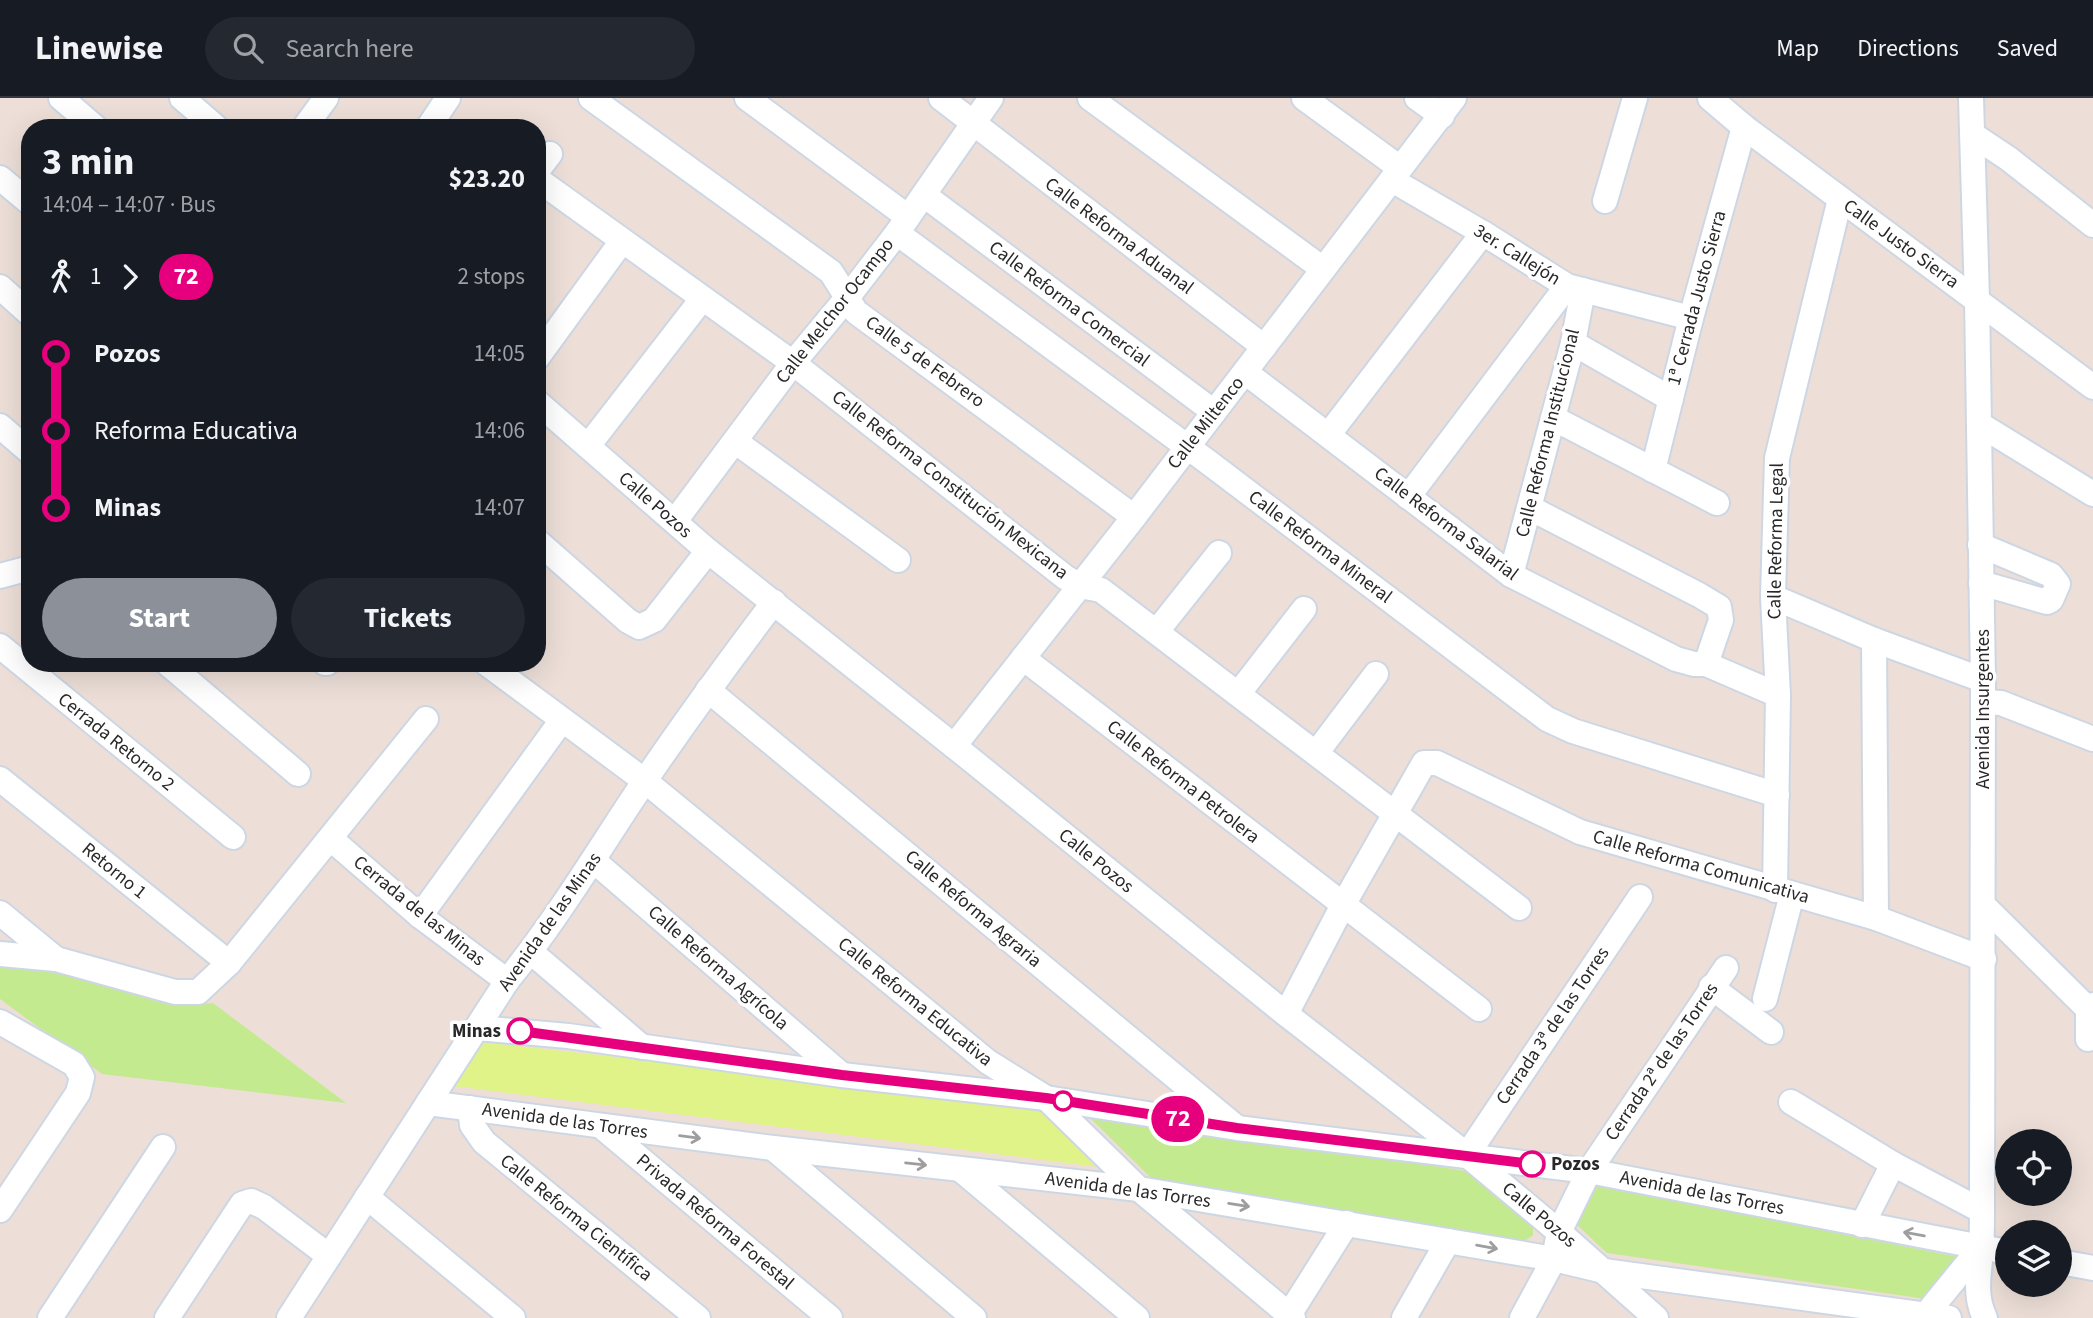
<!DOCTYPE html>
<meta charset="utf-8">
<style>
:root{--surface:#171b24;--page:#242831;--text:#f1f3f6;--muted:#9ea1a6;--line:#363941;--accent:#8c9099}
body{margin:0;font-family:"Source Sans 3",sans-serif;background:var(--page);color:var(--text);height:100vh;display:flex;flex-direction:column;font-size:26px;white-space:nowrap}
*{box-sizing:border-box;margin:0}
p{font-size:23px;color:var(--muted)}
.icon{flex:none;width:38px;height:38px;fill:none;stroke:currentColor;stroke-width:2;stroke-linecap:round;stroke-linejoin:round}
.map{position:relative;flex:1;overflow:hidden}
.side{position:absolute;left:21px;top:21px;width:525px;height:553px;display:flex;flex-direction:column;background:var(--surface);border-radius:28px;box-shadow:0 7px 28px #0002}
.side>*{flex:none}
.badge{padding:0 14px;border-radius:23px;font-size:24px;line-height:46px}
.controls{position:absolute;left:1995px;top:1031px;display:grid;gap:14px}
.controls a{display:grid;place-items:center;width:77px;height:77px;border-radius:50%;background:var(--surface);box-shadow:0 7px 28px #0002;font-size:35px}
.map>.badge{position:absolute;translate:-50% -50%;box-shadow:0 0 0 4px #fff}
.legs{display:flex;align-items:center;gap:10px;height:77px;padding:0 21px;font-size:23px}
.legs p{margin-inline-start:auto}
.overview{display:flex;align-items:center;justify-content:space-between;height:119px;padding:0 21px}
h1{font-size:38px;font-weight:700;line-height:52px}
.cta{display:flex;gap:14px;margin-top:auto;padding:14px 21px}
.cta a{flex:1;height:80px;border-radius:42px;background:var(--accent);color:#fff;font-size:28px;font-weight:700;line-height:80px;text-align:center}
.cta a+a{background:var(--page);color:var(--text)}
ul{padding:0 21px;list-style:none}
li{display:flex;align-items:center;gap:24px;height:77px;font-size:26px}
li i{display:grid;place-items:center;width:10px;height:100%;margin:0 9px;background:currentColor}
li i::after{content:'';width:18px;height:18px;margin:-9px;border:5px solid;border-radius:50%;background:var(--surface)}
li p{margin-inline-start:auto}
li:first-child i{background:linear-gradient(#0000 50%,currentColor 0)}
li:last-child i{background:linear-gradient(currentColor 50%,#0000 0)}
header{display:flex;align-items:center;gap:42px;box-sizing:border-box;height:98px;padding:0 35px;background:var(--surface);border-bottom:2px solid var(--line)}
header strong{font-size:33px}
nav{display:flex;gap:38px;margin-inline-start:auto;font-size:24px}
.search{width:490px;height:63px;background:var(--page);display:flex;align-items:center;gap:18px;box-sizing:border-box;padding:0 24px;border-radius:38px;color:var(--muted);font-size:26px}
.map>svg:first-child{display:block}
</style>
<header>
<strong>Linewise</strong>
<div class="search"><svg class="icon" aria-label="search" viewBox="0 0 24 24"><circle cx="10" cy="10" r="6"/><path d="M15 15l6 6"/></svg>Search here</div>
<nav><a>Map</a><a>Directions</a><a>Saved</a></nav>
</header>
<div class="map">
<svg width="2093" height="1220" viewBox="0 0 2093 1220">
<rect width="100%" height="100%" fill="#eddfd8"/>
<g fill="#c3ea8e">
<path d="M 0,861 L 42,866 L 185,908 L 213,905 L 346,1005 L 102,976 L 0,901 Z"/>
<path d="M 1078,1008 L 1471,1074 L 1533,1127 L 1533,1137 L 1525,1143 L 1156,1085 Z"/>
<path d="M 1594,1086 L 1958,1159 L 1926,1201 L 1607,1155 L 1574,1124 Z"/>
</g>
<path fill="#dff388" d="M 482,944 L 1040,1006 L 1107,1070 L 453,988 Z"/>
<g fill="none" stroke-linecap="round" stroke-linejoin="round">
<g stroke="#cdd7e4" stroke-width="28">
<g id="minor">
<path d="M 61,0 L 96,30"/>
<path d="M 182,0 L 217,30"/>
<path d="M 591,0 L 831,174 L 856,214 L 1134,419"/>
<path d="M 747,0 L 908,119"/>
<path d="M 941,0 L 1264,249"/>
<path d="M 1090,0 L 1323,171"/>
<path d="M 1304,0 L 1400,70"/>
<path d="M 1417,0 L 1442,18"/>
<path d="M 1710,0 L 1744,29 L 2093,289"/>
<path d="M 1971,0 L 1977,201 L 1983,582 L 1982,1113 C 1982,1126 1982,1139 1981,1153 C 1979,1177 1974,1198 1985,1220"/>
<path d="M 304,30 L 326,0"/>
<path d="M 428,30 L 448,0"/>
<path d="M 1973,37 L 2009,61 L 2093,127"/>
<path d="M 537,73 L 550,56"/>
<path d="M 0,80 L 30,105"/>
<path d="M 537,81 L 793,265 L 1065,479 L 1080,488 L 1101,492 C 1241,597 1379,705 1519,810"/>
<path d="M 1392,82 L 1483,135 L 1567,188 L 1691,220"/>
<path d="M 924,97 L 1214,314"/>
<path d="M 1605,103 L 1635,0"/>
<path d="M 897,135 L 1208,364 L 1547,621 L 1573,633 L 1777,697"/>
<path d="M 0,189 L 30,216"/>
<path d="M 1573,245 L 1671,301"/>
<path d="M 537,260 L 622,143"/>
<path d="M 1245,274 L 1511,477 L 1676,561 L 1694,566 L 1706,566 L 1778,597"/>
<path d="M 537,304 L 708,453 L 954,648 L 1286,916 L 1467,1057 L 1559,1134 L 1656,1220"/>
<path d="M 1553,320 L 1717,405"/>
<path d="M 1979,326 L 2093,396"/>
<path d="M 0,328 L 30,354"/>
<path d="M 1329,336 L 1483,135"/>
<path d="M 736,344 L 898,462"/>
<path d="M 588,348 L 702,201"/>
<path d="M 1653,372 L 1691,220 L 1744,29"/>
<path d="M 1408,399 L 1567,188"/>
<path d="M 1530,410 L 1699,497 L 1719,509 L 1721,522 L 1706,566"/>
<path d="M 675,423 L 793,265 L 847,200 L 897,135 L 991,0"/>
<path d="M 537,443 L 628,523 L 639,529 L 654,522 L 708,453"/>
<path d="M 1980,447 L 2051,477 L 2058,486 L 2051,502 L 2047,504 L 1981,485"/>
<path d="M 1511,477 L 1573,245 L 1583,192"/>
<path d="M 0,478 L 30,470"/>
<path d="M 1773,499 L 1874,542 L 1983,582"/>
<path d="M 1157,533 L 1219,455"/>
<path d="M 1874,542 L 1876,820"/>
<path d="M 0,548 L 233,739"/>
<path d="M 1023,560 L 1479,911"/>
<path d="M 167,565 L 298,676"/>
<path d="M 325,565 L 327,565"/>
<path d="M 486,565 L 645,683 L 988,964 L 1046,1000 L 1139,1091 L 1293,1220"/>
<path d="M 708,592 L 1236,1029"/>
<path d="M 1238,596 L 1304,511"/>
<path d="M 1983,604 L 2001,605 L 2093,641"/>
<path d="M 954,648 L 1134,419 L 1454,0"/>
<path d="M 1317,654 L 1376,576"/>
<path d="M 0,681 L 229,865"/>
<path d="M 331,741 L 420,818 L 507,883"/>
<path d="M 594,763 L 842,977"/>
<path d="M 1775,792 L 1778,597 L 1773,499 L 1777,360 L 1840,101"/>
<path d="M 1984,808 L 2088,911 L 2093,907"/>
<path d="M 0,815 L 56,861"/>
<path d="M 420,818 L 562,622"/>
<path d="M 531,854 L 642,949"/>
<path d="M 0,856 L 56,861 L 175,894 L 198,894 L 229,865 L 426,621"/>
<path d="M 1711,889 L 1771,934"/>
<path d="M 1765,901 L 1792,796"/>
<path d="M 1286,916 L 1343,807 L 1424,665 L 1437,665 L 1580,734 L 1876,820 L 1984,861"/>
<path d="M 0,924 L 74,966 L 82,979 L 78,995 L 0,1112"/>
<path d="M 478,930 L 568,938 L 842,977 L 1046,1000 L 1237,1030 L 1589,1073 L 2007,1154"/>
<path d="M 2088,941 L 2088,911"/>
<path d="M 1791,1004 L 1893,1066 L 1982,1113"/>
<path d="M 428,1005 L 773,1050 L 1139,1091 L 1554,1161 L 1604,1173 L 1949,1220"/>
<path d="M 470,1010 L 472,1027 L 484,1044 L 698,1220"/>
<path d="M 601,1028 L 830,1220"/>
<path d="M 773,1050 L 974,1220"/>
<path d="M 1467,1057 L 1640,799"/>
<path d="M 960,1071 L 1137,1220"/>
<path d="M 367,1099 L 513,1220"/>
<path d="M 1862,1127 L 1893,1066"/>
<path d="M 2060,1164 L 2093,1170"/>
<path d="M 50,1220 L 163,1049"/>
<path d="M 167,1220 L 242,1106 L 251,1103 L 264,1109 L 329,1158"/>
<path d="M 289,1220 L 507,883 C 559,819 600,749 646,681 C 687,621 730,562 774,504"/>
<path d="M 1287,1220 L 1347,1125"/>
<path d="M 1404,1220 L 1448,1143"/>
<path d="M 1522,1220 L 1554,1161 L 1559,1134 L 1589,1073 L 1726,870"/>
<path d="M 1923,1220 L 1981,1149"/>
</g>
</g>
<use href="#minor" stroke="#fff" stroke-width="24"/>
</g>
<defs><path id="oneway-shaft" d="M-6 0H5M1.5-3L5.5 0L1.5 3" fill="none" stroke-width="1.6" stroke-linecap="round" stroke-linejoin="round" transform="scale(1.75)"/></defs>
<g stroke="#9e9e9e">
<use href="#oneway-shaft" transform="translate(690 1039) rotate(7)"/>
<use href="#oneway-shaft" transform="translate(916 1066) rotate(6)"/>
<use href="#oneway-shaft" transform="translate(1239 1107) rotate(9)"/>
<use href="#oneway-shaft" transform="translate(1914 1136) rotate(-170)"/>
<use href="#oneway-shaft" transform="translate(1487 1149) rotate(10)"/>
</g>
<g fill="none" stroke-linecap="round" stroke-linejoin="round">
<g stroke="#fff" stroke-width="16">
<path id="line-1" d="M 520,933 L 842,977 L 1046,1000 L 1237,1030 L 1532,1066"/>
</g>
<use href="#line-1" stroke="#e6007e" stroke-width="10"/>
</g>
<g fill="#fff" stroke="#e6007e" stroke-width="3.5">
<circle cx="520" cy="933" r="12"/>
<circle cx="1063" cy="1003" r="9"/>
<circle cx="1532" cy="1066" r="12"/>
</g>
<g text-anchor="middle" dominant-baseline="central" stroke-width="7" stroke-linejoin="round" paint-order="stroke">
<g font-size="19" fill="#282828" stroke="#fff">
<text transform="translate(1119 138) rotate(37)">Calle Reforma Aduanal</text>
<text transform="translate(1901 146) rotate(36)">Calle Justo Sierra</text>
<text transform="translate(1517 157) rotate(32)">3er. Callejón</text>
<text transform="translate(1697 200) rotate(-75)">1ª Cerrada Justo Sierra</text>
<text transform="translate(1069 206) rotate(37)">Calle Reforma Comercial</text>
<text transform="translate(835 213) rotate(-52)">Calle Melchor Ocampo</text>
<text transform="translate(925 264) rotate(36)">Calle 5 de Febrero</text>
<text transform="translate(1206 325) rotate(-52)">Calle Miltenco</text>
<text transform="translate(1548 335) rotate(-76)">Calle Reforma Institucional</text>
<text transform="translate(950 387) rotate(38)">Calle Reforma Constitución Mexicana</text>
<text transform="translate(655 407) rotate(41)">Calle Pozos</text>
<text transform="translate(1446 426) rotate(37)">Calle Reforma Salarial</text>
<text transform="translate(1776 443) rotate(-89)">Calle Reforma Legal</text>
<text transform="translate(1320 449) rotate(37)">Calle Reforma Mineral</text>
<text transform="translate(1983 611) rotate(-90)">Avenida Insurgentes</text>
<text transform="translate(116 644) rotate(39)">Cerrada Retorno 2</text>
<text transform="translate(1183 684) rotate(38)">Calle Reforma Petrolera</text>
<text transform="translate(1096 763) rotate(39)">Calle Pozos</text>
<text transform="translate(1701 769) rotate(16)">Calle Reforma Comunicativa</text>
<text transform="translate(114 773) rotate(39)">Retorno 1</text>
<text transform="translate(973 811) rotate(40)">Calle Reforma Agraria</text>
<text transform="translate(419 813) rotate(39)">Cerrada de las Minas</text>
<text transform="translate(550 824) rotate(-55)">Avenida de las Minas</text>
<text transform="translate(718 870) rotate(41)">Calle Reforma Agrícola</text>
<text transform="translate(915 904) rotate(39)">Calle Reforma Educativa</text>
<text transform="translate(1553 928) rotate(-56)">Cerrada 3ª de las Torres</text>
<text transform="translate(1662 964) rotate(-56)">Cerrada 2ª de las Torres</text>
<text transform="translate(565 1023) rotate(8)">Avenida de las Torres</text>
<text transform="translate(1128 1092) rotate(8)">Avenida de las Torres</text>
<text transform="translate(1702 1095) rotate(11)">Avenida de las Torres</text>
<text transform="translate(1539 1117) rotate(40)">Calle Pozos</text>
<text transform="translate(576 1120) rotate(39)">Calle Reforma Científica</text>
<text transform="translate(715 1124) rotate(40)">Privada Reforma Forestal</text>
</g>
<g font-size="19" font-weight="bold" fill="#282828" stroke="#fff" text-anchor="end">
<text x="501" y="933">Minas</text>
<text x="1551" y="1066" text-anchor="start">Pozos</text>
</g>
</g>
</svg>
<div class="controls">
<a><svg class="icon" aria-label="locate" viewBox="0 0 24 24"><circle cx="12" cy="12" r="6"/><path d="M12 2v4M12 18v4M2 12h4M18 12h4"/></svg></a>
<a><svg class="icon" aria-label="layers" viewBox="0 0 24 24"><path d="M12 4l9 5-9 5-9-5zM3 14l9 5 9-5"/></svg></a>
</div>
<b class="badge" style="left:1178px;top:1021px;background:#e6007e;color:#fff">72</b>
<section class="side">
<div class="overview"><div><h1>3 min</h1><p>14:04 – 14:07 · Bus</p></div><b>$23.20</b></div>
<div class="legs"><svg class="icon" aria-label="walk" viewBox="0 0 24 24"><circle cx="13" cy="4" r="2"/><path d="M13 8l-2 6 4 7M11 14l-3 7M7 12l3-4h3l4 4"/></svg>1<svg class="icon" aria-label="forward" viewBox="0 0 24 24"><path d="M9 5l7 7-7 7"/></svg><b class="badge" style="background:#e6007e;color:#fff">72</b><p>2 stops</p></div>
<ul>
<li><i style="color:#e6007e"></i><b>Pozos</b><p>14:05</p></li>
<li><i style="color:#e6007e"></i><span>Reforma Educativa</span><p>14:06</p></li>
<li><i style="color:#e6007e"></i><b>Minas</b><p>14:07</p></li>
</ul>
<div class="cta"><a>Start</a><a>Tickets</a></div>
</section>
</div>
